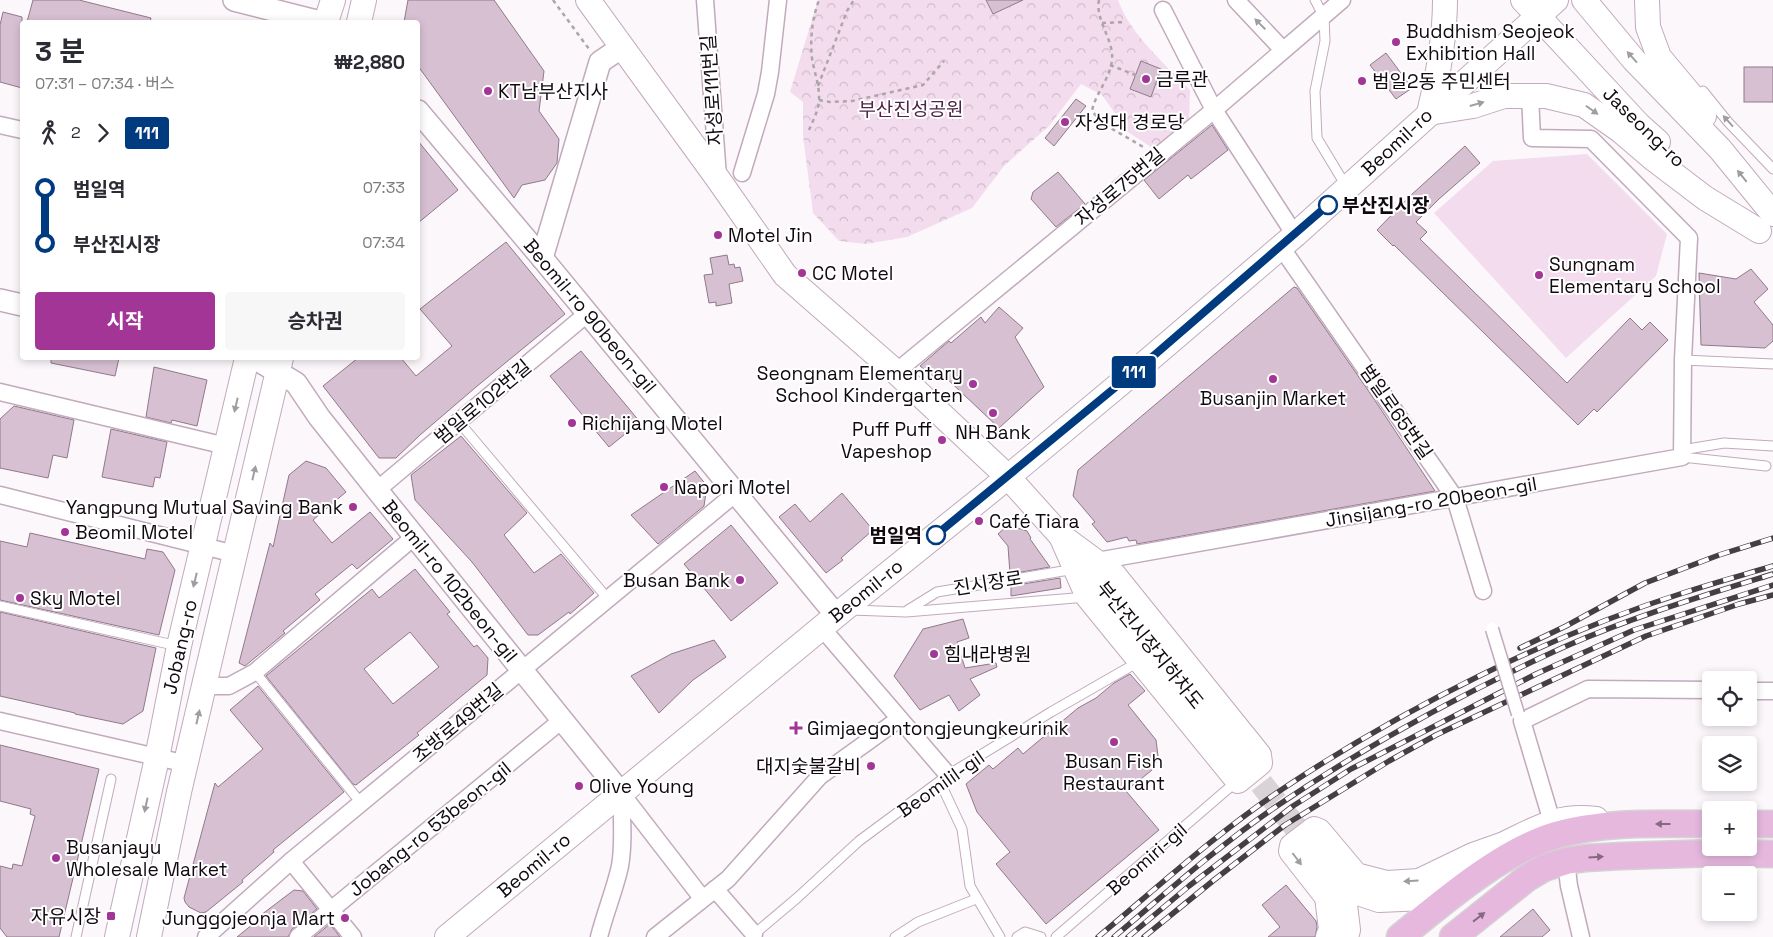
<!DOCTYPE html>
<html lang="ko">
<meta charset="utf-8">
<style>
:root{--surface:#fff;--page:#f7f7f7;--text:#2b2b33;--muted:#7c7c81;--accent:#a23595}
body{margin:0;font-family:"Space Grotesk","Noto Sans KR",sans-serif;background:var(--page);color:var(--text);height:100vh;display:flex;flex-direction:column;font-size:19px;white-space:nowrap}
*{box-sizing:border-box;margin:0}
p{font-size:16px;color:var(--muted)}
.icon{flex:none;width:28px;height:28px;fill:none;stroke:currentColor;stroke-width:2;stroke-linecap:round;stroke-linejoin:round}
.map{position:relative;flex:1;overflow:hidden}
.drawer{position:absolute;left:20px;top:20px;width:400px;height:340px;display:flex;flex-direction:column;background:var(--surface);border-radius:5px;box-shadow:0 2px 8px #0003}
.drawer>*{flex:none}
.badge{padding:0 10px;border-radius:4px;font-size:18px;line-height:32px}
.controls{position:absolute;left:1702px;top:671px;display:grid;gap:10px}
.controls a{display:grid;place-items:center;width:55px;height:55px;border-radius:5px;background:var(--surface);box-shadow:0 2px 8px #0003;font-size:25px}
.map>.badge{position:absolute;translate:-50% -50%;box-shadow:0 0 0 2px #fff}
.legs{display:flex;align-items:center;gap:8px;height:55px;padding:0 15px;font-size:16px}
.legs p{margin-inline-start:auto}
.head{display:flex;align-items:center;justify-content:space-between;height:85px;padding:0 15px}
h1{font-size:28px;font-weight:700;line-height:38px}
.button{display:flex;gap:10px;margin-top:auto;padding:10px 15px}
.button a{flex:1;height:58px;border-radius:5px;background:var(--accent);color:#fff;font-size:20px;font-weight:700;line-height:58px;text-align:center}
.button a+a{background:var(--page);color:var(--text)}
ul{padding:0 15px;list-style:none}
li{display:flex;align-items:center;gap:18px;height:55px;font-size:19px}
li i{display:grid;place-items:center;width:8px;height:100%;margin:0 6px;background:currentColor}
li i::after{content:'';width:12px;height:12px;margin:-6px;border:4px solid;border-radius:50%;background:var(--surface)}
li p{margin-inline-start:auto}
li:first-child i{background:linear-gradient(#0000 50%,currentColor 0)}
li:last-child i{background:linear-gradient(currentColor 50%,#0000 0)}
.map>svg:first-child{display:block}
</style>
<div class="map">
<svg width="1773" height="937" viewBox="0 0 1773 937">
<defs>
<pattern id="park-crowns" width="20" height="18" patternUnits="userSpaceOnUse" patternTransform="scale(1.25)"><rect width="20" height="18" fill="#f4dcef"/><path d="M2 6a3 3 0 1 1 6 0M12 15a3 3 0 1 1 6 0" fill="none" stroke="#d0bbcc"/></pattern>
</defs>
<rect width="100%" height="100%" fill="#fcf7fb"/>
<path fill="#f4dcef" d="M 1587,154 L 1667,234 L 1656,276 L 1566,358 L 1434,213 L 1493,161 Z"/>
<path fill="url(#park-crowns)" d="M 818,0 L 1118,0 C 1130,34 1165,64 1190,90 L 1189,121 L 1154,149 L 1128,132 L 1102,95 L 1081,84 L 1049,126 L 1004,166 L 972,208 L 907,237 L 866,244 L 839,241 L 813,213 L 803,136 L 803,102 L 790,92 Z"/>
<g fill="#d7c0d2" stroke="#8f798a" fill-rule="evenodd">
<path d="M 33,0 L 79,0 L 151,18 L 150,22 L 27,22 Z"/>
<path d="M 408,0 L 494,0 L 544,71 L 539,111 L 559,139 L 557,163 L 545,180 L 522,185 L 514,198 L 418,66 L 418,22 L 404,22 Z"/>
<path d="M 986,0 L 1023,0 L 993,14 Z"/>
<path d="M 3,12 L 22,17 L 22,88 L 0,82 L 0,25 Z"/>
<path d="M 1386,53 L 1412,88 L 1396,99 L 1370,65 Z"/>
<path d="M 1141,61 L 1161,69 L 1151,97 L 1130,89 Z"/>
<rect x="1744" y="67" width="29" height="35"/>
<path d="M 1076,99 L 1086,106 L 1054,146 L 1045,138 Z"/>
<path d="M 1212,125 L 1228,150 L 1191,179 L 1188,175 L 1159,199 L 1144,180 Z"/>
<path d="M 418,141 L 458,190 L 418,223 Z"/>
<path d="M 1465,146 L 1480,163 L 1439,199 L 1416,222 L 1427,232 L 1420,239 L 1567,383 L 1630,318 L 1642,330 L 1650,322 L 1668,340 L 1597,412 L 1594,409 L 1578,425 L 1394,245 L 1393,246 L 1377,230 L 1410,196 Z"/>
<path d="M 1058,172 L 1085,204 L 1056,227 L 1031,199 L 1033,192 Z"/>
<path d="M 506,242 L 565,314 L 476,387 L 420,435 L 396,458 L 379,458 L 323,386 L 358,358 L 401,358 L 416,376 L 452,346 L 420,309 Z"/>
<path d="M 727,255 L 729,265 L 734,264 L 735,268 L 740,267 L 743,281 L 729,284 L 732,303 L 716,306 L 716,302 L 709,303 L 704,275 L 713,274 L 710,258 Z"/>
<path d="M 1751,269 L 1768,289 L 1754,302 L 1773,325 L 1773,341 L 1765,348 L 1701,345 L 1699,273 L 1736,279 Z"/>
<path d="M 1294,287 L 1297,288 L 1372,396 L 1435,491 L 1137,544 L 1136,540 L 1129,541 L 1127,537 L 1107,542 L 1092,524 L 1095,522 L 1073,496 L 1078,470 Z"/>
<path d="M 999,307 L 1023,328 L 1015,337 L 1044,387 L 999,428 L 943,375 L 937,379 L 920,366 L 949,341 L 951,343 L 981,317 L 985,323 Z"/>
<path d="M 581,351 L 640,422 L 609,447 L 550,376 Z"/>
<path d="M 51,358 L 119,358 L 115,376 L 51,363 Z"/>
<path d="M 154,367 L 207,380 L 197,426 L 172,420 L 171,423 L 146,417 Z"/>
<path d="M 14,406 L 74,420 L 67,458 L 53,455 L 48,478 L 0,468 L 0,419 Z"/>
<path d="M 111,429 L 167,442 L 160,478 L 155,477 L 153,487 L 102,477 Z"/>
<path d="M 461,436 L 527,513 L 504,535 L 534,573 L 561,554 L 594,593 L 570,614 L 569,612 L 538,635 L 528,635 L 472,562 L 415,500 L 411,475 Z"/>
<path d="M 306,461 L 326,468 L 346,492 L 313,520 L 332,543 L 370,512 L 393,539 L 357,569 L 352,564 L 315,594 L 320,600 L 283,631 L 285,633 L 245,666 L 239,663 L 270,543 L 273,547 L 289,475 Z"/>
<path d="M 695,471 L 707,486 L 704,506 L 658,544 L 631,515 Z"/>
<path d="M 842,493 L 873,530 L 841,558 L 843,560 L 826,573 L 779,517 L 795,504 L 810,522 Z"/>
<path d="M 731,525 L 778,583 L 731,621 L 684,564 Z"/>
<path d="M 1008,525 L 1027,531 L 1031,538 L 1030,539 L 1050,567 L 1010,574 L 1008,546 L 998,534 Z"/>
<path d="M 30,533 L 145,559 L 147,549 L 163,552 L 175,570 L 159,635 L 0,600 L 0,541 L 27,547 Z"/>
<path d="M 415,569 L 450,612 L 447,614 L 474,647 L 477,645 L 488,658 L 487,675 L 417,733 L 419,735 L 356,785 L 353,784 L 266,676 L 372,589 L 379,598 ZM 410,632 L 439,667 L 393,704 L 364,669 Z"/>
<path d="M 1060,578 L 1061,588 L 1011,596 L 1011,586 Z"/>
<path d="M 0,612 L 156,648 L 143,711 L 123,724 L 75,714 L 75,713 L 0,696 Z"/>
<path d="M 963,619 L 969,638 L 957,642 L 965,668 L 996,663 L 997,667 L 970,679 L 980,695 L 959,711 L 949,695 L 920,710 L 894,676 L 923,629 Z"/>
<path d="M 714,640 L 726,657 L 693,680 L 659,713 L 631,676 L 671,654 Z"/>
<path d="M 1130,674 L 1145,691 L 1128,705 L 1156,740 L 1158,756 L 1156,763 L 1152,770 L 1126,791 L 1159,830 L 1046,924 L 996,864 L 1010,852 L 977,812 L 966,784 L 989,765 L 993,769 L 1018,748 L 1023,754 L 1078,708 L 1096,698 L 1114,683 Z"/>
<path d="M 258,686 L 344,792 L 273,850 L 274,852 L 242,880 L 243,882 L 206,912 L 201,913 L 189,907 L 185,902 L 184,898 L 215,783 L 218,787 L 263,749 L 230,710 Z"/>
<path d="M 0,745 L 99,769 L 59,937 L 7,937 L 0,928 L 0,866 L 12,869 L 13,864 L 22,866 L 35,816 L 30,814 L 31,809 L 0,801 Z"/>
<path d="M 1286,885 L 1316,921 L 1317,927 L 1315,937 L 1268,937 L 1280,927 L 1262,905 Z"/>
<path d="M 294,890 L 303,891 L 317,909 L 292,929 L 288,937 L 237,937 L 258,920 L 257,918 Z"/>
<path d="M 1533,909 L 1550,930 L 1542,937 L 1500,937 Z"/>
<path d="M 330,924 L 340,937 L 314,937 Z"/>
</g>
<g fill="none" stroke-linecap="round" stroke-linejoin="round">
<path stroke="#d9d3d8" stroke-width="24" stroke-dasharray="24 12" stroke-linecap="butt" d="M 1239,755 L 1314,851"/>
<g stroke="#c1aabc" stroke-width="11">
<g id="service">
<path d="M 1315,0 L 1324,17 L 1325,41 L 1315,91 L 1317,138 L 1346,186"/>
<path d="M 1703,91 L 1728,122 L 1773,169"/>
<path d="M 1683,360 L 1773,364"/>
<path d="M 459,422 L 608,599"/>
<path d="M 1682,450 L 1724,443 L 1773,446"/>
<path d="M 1682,457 L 1766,466"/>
<path d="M 0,606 L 178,646"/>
<path d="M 851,610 L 906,612 L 1087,597"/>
<path d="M 908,610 L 937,592 L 1075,569"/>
<path d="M 255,672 L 361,803"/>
<path d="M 940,782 L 962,829 L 970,886 L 1000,937"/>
<path d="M 752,936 L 797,898 L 859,841 L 948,775 L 1051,712 L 1140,661"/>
<path d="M 76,937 L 111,779"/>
<path d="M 895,937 L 918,922 L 976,899"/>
<path d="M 1017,937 L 1025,932 L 1041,937"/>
<path d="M 1056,937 L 1237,781"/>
</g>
</g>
<g stroke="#c1aabc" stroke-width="19">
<g id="minor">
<path d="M 705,0 L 718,177"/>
<path d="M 1236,0 L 1283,50"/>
<path d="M 1163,10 L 1214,110 L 1295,235"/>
<path d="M 0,125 L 22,130"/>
<path d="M 742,173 L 766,94 L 770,72 L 778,0"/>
<path d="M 1281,247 L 1455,498 L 1483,591"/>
<path d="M 896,372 L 1214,110 L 1342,0"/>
<path d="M 0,392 L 226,446"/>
<path d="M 377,490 L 588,313"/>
<path d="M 0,495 L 235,554"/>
<path d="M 1097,561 L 1682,457 L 1683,360 L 1689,238 L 1591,139 L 1532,138 L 1530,95"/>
<path d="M 821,627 L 948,775"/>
<path d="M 205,686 L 229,686 L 255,672 L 414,537"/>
<path d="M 1749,691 L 1773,691"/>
<path d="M 0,721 L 187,764"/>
<path d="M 621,793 L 702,898"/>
<path d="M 1555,832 L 1522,721 L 1588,689 L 1711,690"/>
<path d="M 291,861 L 353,937"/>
<path d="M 1566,861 L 1569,886 L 1581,937"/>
<path d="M 715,889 L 754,934"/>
<path d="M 206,937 L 291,861 L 736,493"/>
<path d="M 298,937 L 562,720"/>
<path d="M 599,937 C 605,913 615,889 620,866 C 624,843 622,817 621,793"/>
<path d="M 655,937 L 728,879 L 820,776 L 899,719"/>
</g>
</g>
<g stroke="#c1aabc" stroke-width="24">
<g id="tertiary">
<path d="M 234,0 L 320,22"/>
<path d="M 418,111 L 542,258 L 836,615"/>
<path d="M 542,258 L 600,62 L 622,47"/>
<path d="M 0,300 L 22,305"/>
<path d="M 254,358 L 296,383 L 319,417 L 377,490 L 621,793"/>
</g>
</g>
<g stroke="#c1aabc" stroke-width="26">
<g id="secondary">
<path d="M 588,0 L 718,179 L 785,275 L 896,372 L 1008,477 L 1061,536 L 1238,754"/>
<path d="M 1523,0 L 1639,125 L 1658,142"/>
<path d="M 1584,0 L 1634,60 L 1720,149 L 1773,214"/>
<path d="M 1647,0 L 1648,27 L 1659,57 L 1700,106 L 1704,116"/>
<path d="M 326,22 L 333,0"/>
<path d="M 359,22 L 364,0"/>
<path d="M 1429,113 L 1473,106 L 1504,96 L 1546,96 L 1584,105 L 1621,131 L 1655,160 L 1705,198 L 1759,231"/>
<path d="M 1429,113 C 1438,76 1445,38 1445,0"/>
<path d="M 1061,536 L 1114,575 L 1259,755 L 1260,763 L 1238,781 L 1088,597 Z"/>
<path d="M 1508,842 C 1539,827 1560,814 1596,819"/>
<path d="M 1314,851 L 1343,888"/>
<path d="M 1343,888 L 1379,900 L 1425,898 L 1458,873"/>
<path d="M 1343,888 L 1348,930 L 1346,937"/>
<path d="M 117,937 L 157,758 L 179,646 L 247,358"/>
<path d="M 149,937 L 179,792 L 281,358"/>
<path d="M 447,937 L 843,610 L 1008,477 L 1151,358 L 1295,235 L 1556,0"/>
<path d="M 1328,937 L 1331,929 L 1327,897 L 1291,851 L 1292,846 L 1314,829 L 1319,831 L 1356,875 L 1387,883 L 1419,881 L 1473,855 L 1504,844"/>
</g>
</g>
<g stroke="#d4d3d4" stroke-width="29">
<g id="primary">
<path d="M 1749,824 L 1773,824"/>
<path d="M 1400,937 C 1443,902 1502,851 1556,835 C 1606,821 1660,824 1711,824"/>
<path d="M 1453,937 L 1527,878 L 1544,868 L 1566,861 L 1586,858 L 1622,856 L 1716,853 L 1773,854"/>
</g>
</g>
<g stroke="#aca6ab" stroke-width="2.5" stroke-dasharray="4 4" stroke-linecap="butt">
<path d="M 553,0 L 589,49"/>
<path d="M 1099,0 C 1095,21 1114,39 1112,60 C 1110,79 1095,94 1092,111 L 1102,123 L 1145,148"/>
<path d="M 1102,23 L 1125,22"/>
<path d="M 1110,65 L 1165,87"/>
<path d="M 818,86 L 847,11 L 854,0"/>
<path d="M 819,100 L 830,102 L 852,101 L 923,85 L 944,61"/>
<path d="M 809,130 C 813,121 818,111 819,101 C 820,86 814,72 812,58 C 810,38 812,19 819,0"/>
</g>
<use href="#service" stroke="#fff" stroke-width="9"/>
<use href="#minor" stroke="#fff" stroke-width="16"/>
<use href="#tertiary" stroke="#fff" stroke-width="21"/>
<use href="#secondary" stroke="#fff" stroke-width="24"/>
<use href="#primary" stroke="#e6b8de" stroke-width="26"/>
<g stroke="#453f44" stroke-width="5.5">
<g id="rail">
<path d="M 1520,648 L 1566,626 L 1645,583 L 1719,555 L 1773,538"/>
<path d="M 1098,937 C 1158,887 1219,831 1284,788 C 1403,709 1547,636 1683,593 C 1713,583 1743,575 1773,566"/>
<path d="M 1114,937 C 1165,894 1216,848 1271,810 C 1363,747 1463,693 1564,647 C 1632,617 1702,596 1773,574"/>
<path d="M 1128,937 L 1189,886 L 1293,806 L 1351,769 L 1536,674 L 1634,630 L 1773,585"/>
<path d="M 1144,937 L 1214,880 L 1285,825 L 1389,761 L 1436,735 L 1646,636 L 1739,604 L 1773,595"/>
</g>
</g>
<use href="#rail" stroke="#fff" stroke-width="4" stroke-dasharray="11" stroke-linecap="butt"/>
<g stroke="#c1aabc" stroke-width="15" stroke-linecap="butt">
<path id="pedestrian-bridge" d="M 1492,629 L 1518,714"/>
</g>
<use href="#pedestrian-bridge" stroke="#fff" stroke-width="12"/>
</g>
<defs><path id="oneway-solid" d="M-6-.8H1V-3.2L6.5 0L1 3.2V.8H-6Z" transform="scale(1.25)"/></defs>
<g fill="#9f9d9f">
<use href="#oneway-solid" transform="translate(1260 24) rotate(-135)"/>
<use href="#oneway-solid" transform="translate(1632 57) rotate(-132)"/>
<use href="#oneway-solid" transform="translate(1477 104) rotate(-16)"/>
<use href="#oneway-solid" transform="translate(1592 110) rotate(35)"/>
<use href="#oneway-solid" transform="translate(1728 121) rotate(-132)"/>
<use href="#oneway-solid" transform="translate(1742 176) rotate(-129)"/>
<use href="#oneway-solid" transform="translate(236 405) rotate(103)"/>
<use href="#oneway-solid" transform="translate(254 473) rotate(-77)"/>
<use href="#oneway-solid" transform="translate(195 580) rotate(104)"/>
<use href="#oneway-solid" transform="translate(198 717) rotate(-77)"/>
<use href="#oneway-solid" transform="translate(146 805) rotate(102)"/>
<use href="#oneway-solid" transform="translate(1297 859) rotate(53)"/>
<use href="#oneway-solid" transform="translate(1411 881) rotate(176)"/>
</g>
<g fill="#866981">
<use href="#oneway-solid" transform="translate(1663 824) rotate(180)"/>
<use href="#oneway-solid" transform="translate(1596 857) rotate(-3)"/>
<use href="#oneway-solid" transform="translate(1479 917) rotate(-38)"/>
</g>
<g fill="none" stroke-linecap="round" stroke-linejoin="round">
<g stroke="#fff" stroke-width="11">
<path id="line-1" d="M 936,535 L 1151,358 L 1328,205"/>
</g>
<use href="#line-1" stroke="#003b80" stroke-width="8"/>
</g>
<g fill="#a23595" stroke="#fff" stroke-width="2">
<circle cx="1396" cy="42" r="5"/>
<circle cx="1146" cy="79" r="5"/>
<circle cx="1362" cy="81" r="5"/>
<circle cx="488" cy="91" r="5"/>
<circle cx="1065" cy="122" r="5"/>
<circle cx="718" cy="235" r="5"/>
<circle cx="802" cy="273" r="5"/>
<circle cx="1539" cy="275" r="5"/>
<circle cx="1273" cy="379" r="5"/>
<circle cx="973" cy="384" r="5"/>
<circle cx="993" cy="413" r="5"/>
<circle cx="572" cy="423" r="5"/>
<circle cx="942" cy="440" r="5"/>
<circle cx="664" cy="487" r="5"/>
<circle cx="353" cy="507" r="5"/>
<circle cx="979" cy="521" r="5"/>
<circle cx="65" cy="532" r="5"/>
<circle cx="740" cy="580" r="5"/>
<circle cx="20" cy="598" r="5"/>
<circle cx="934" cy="654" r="5"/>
<path d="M793.5 720.5h5v5h5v5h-5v5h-5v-5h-5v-5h5z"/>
<circle cx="1114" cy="742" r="5"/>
<circle cx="871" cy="766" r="5"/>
<circle cx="579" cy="786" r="5"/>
<circle cx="56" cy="858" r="5"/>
<rect x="106" y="911" width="10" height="10" rx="2.5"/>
<circle cx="345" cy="918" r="5"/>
</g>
<g fill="#fff" stroke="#003b80" stroke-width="2.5">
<circle cx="1328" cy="205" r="9"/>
<circle cx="936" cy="535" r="9"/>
</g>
<g text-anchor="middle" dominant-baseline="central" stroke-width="4" stroke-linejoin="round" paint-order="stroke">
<g font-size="19" fill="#10090f" stroke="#fff" text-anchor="start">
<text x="1406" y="31">Buddhism Seojeok<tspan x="1406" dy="22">Exhibition Hall</tspan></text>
<text x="1156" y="79">금루관</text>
<text x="1372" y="81">범일2동 주민센터</text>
<text x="498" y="91">KT남부산지사</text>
<text x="1075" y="122">자성대 경로당</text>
<text x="728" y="235">Motel Jin</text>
<text x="1549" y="264">Sungnam<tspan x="1549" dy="22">Elementary School</tspan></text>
<text x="812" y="273">CC Motel</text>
<text x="963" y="373" text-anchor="end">Seongnam Elementary<tspan x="963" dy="22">School Kindergarten</tspan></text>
<text x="1273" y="398" text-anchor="middle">Busanjin Market</text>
<text x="582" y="423">Richijang Motel</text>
<text x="932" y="429" text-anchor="end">Puff Puff<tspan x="932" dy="22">Vapeshop</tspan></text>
<text x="993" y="432" text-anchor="middle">NH Bank</text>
<text x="674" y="487">Napori Motel</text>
<text x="343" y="507" text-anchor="end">Yangpung Mutual Saving Bank</text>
<text x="989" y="521">Café Tiara</text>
<text x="75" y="532">Beomil Motel</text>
<text x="730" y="580" text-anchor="end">Busan Bank</text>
<text x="30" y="598">Sky Motel</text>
<text x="944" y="654">힘내라병원</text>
<text x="807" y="728">Gimjaegontongjeungkeurinik</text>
<text x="1114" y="761" text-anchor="middle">Busan Fish<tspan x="1114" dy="22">Restaurant</tspan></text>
<text x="861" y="766" text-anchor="end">대지숯불갈비</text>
<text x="589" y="786">Olive Young</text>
<text x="66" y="847">Busanjayu<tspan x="66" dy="22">Wholesale Market</tspan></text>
<text x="101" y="916" text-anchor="end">자유시장</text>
<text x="335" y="918" text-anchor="end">Junggojeonja Mart</text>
</g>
<g font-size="19" fill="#10090f" stroke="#fff">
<text transform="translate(712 90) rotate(-94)">자성로111번길</text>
<text transform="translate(1644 127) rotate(44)">Jaseong-ro</text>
<text transform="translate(1397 142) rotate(-43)">Beomil-ro</text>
<text transform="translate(1120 187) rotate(-40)">자성로75번길</text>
<text transform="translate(590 316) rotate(50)">Beomil-ro 90beon-gil</text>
<text transform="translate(483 402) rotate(-40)">범일로102번길</text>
<text transform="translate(1396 412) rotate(55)">범일로65번길</text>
<text transform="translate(1431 502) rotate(-10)">Jinsijang-ro 20beon-gil</text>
<text transform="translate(450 581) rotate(51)">Beomil-ro 102beon-gil</text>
<text transform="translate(988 583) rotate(-9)">진시장로</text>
<text transform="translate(866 591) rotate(-39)">Beomil-ro</text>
<text transform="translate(1150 645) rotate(51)">부산진시장지하차도</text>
<text transform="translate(180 647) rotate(-77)">Jobang-ro</text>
<text transform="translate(458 723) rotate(-40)">조방로49번길</text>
<text transform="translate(941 784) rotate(-35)">Beomilil-gil</text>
<text transform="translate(430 829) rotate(-39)">Jobang-ro 53beon-gil</text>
<text transform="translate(1147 859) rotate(-41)">Beomiri-gil</text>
<text transform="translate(534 865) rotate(-40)">Beomil-ro</text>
</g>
<g font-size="19" fill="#4c2547" stroke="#fff">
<text x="911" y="109">부산진성공원</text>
</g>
<g font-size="19" font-weight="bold" fill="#10090f" stroke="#fff" text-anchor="start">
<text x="1342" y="205">부산진시장</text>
<text x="922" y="535" text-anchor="end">범일역</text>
</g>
</g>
</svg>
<div class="controls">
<a><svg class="icon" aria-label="locate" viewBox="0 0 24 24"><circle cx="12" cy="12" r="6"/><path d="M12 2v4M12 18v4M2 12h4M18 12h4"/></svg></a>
<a><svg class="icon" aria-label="layers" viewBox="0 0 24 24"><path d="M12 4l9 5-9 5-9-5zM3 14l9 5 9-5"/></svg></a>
<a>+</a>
<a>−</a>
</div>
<b class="badge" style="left:1134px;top:372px;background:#003b80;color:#fff">111</b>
<section class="drawer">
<div class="head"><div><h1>3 분</h1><p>07:31 – 07:34 · 버스</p></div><b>₩2,880</b></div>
<div class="legs"><svg class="icon" aria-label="walk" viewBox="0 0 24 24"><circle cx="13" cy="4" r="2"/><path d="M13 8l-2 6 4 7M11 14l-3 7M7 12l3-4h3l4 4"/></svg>2<svg class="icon" aria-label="forward" viewBox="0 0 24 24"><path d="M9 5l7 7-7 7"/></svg><b class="badge" style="background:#003b80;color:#fff">111</b></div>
<ul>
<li><i style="color:#003b80"></i><b>범일역</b><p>07:33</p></li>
<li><i style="color:#003b80"></i><b>부산진시장</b><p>07:34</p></li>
</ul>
<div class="button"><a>시작</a><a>승차권</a></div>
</section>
</div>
